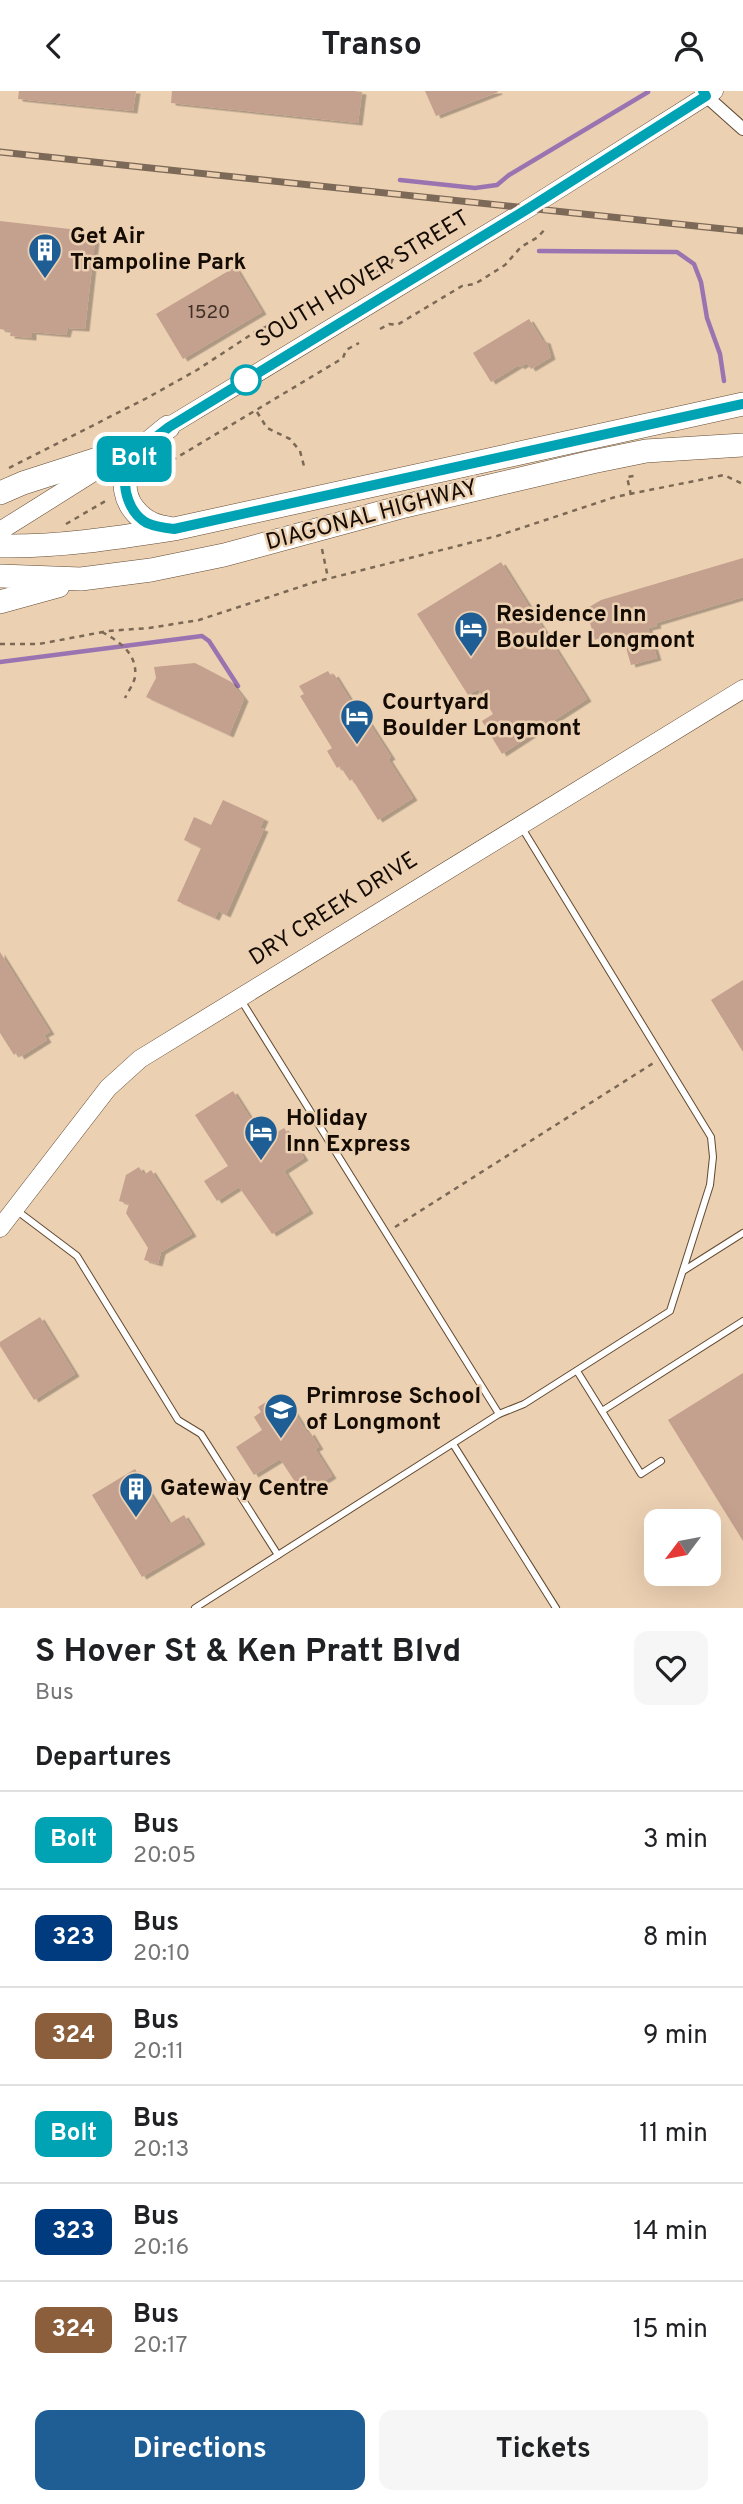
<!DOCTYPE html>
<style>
:root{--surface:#fff;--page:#f6f6f6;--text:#202124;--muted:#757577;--line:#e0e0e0;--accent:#1f5e94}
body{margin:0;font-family:Overpass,sans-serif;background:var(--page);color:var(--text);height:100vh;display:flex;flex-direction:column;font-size:26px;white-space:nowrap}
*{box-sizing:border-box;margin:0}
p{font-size:23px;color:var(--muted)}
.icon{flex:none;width:38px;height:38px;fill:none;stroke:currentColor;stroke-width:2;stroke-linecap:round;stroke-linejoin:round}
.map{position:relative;height:1517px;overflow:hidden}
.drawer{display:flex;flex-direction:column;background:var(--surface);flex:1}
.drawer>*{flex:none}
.badge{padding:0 14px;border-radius:10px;font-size:24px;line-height:46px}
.needle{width:46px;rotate:238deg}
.buttons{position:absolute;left:644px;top:1418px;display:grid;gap:14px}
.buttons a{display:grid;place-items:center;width:77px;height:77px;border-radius:14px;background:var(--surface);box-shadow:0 7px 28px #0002;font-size:35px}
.map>.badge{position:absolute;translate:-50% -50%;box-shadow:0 0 0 4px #fff}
h2{padding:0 35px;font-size:26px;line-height:63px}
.round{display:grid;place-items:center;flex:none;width:74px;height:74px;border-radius:14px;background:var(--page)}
.summary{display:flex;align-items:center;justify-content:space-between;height:119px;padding:0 35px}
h1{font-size:33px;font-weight:700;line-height:52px}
.button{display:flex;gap:14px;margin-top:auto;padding:14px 35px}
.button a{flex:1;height:80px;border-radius:14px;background:var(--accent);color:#fff;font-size:28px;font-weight:700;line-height:80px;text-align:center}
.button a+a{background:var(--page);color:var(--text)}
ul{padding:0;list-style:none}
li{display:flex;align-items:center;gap:21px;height:98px;padding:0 35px;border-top:2px solid var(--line)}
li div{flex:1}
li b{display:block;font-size:26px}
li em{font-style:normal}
li .badge{min-width:77px;font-weight:700;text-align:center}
header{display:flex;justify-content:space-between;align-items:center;height:91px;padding:0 35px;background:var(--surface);font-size:32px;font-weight:700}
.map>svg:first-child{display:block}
</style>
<header><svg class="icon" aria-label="back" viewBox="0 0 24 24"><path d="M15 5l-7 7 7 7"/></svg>Transo<svg class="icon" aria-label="person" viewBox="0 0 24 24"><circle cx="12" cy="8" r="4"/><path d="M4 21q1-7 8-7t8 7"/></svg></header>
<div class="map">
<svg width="743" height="1517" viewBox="0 0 743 1517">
<defs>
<filter id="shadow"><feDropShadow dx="4.5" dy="2.5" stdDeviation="0" flood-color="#0004"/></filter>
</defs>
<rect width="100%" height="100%" fill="#ecd0b2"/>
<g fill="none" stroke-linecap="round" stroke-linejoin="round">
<g stroke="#9a74b1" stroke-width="4.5">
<path d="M 400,89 L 475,97 L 497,94 L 509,84 L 648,1"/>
<path d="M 539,160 L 677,161 L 694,173 L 701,191 L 707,227 L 720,263 L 724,290"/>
<path d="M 0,571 L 202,545 L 209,550 L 238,595"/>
</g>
</g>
<g fill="#c4a08e" filter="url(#shadow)">
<path d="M 19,0 L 136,0 L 133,20 L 18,8 Z"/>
<path d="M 172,0 L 353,0 L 362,1 L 358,32 L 171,12 Z"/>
<path d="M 425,0 L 498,0 L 498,1 L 436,25 Z"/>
<path d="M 0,130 L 96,141 L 85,238 L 68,237 L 66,244 L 32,241 L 32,247 L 10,245 L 11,240 L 0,238 Z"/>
<path d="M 235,176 L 262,221 L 183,268 L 156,223 Z"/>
<path d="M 529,228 L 542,249 L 546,250 L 551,266 L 531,278 L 527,272 L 520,276 L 519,274 L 491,291 L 473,262 Z"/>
<path d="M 743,467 L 743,506 L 656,532 L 657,535 L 648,537 L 657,567 L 631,574 L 623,546 L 601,550 L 600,547 L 595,549 L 586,518 L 601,509 Z"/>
<path d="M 501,471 L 587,608 L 502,663 L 482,630 L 493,623 L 478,598 L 468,604 L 417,523 Z"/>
<path d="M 195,572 L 231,591 L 244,608 L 229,644 L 146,606 L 156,587 L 154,576 Z"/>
<path d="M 328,580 L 331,585 L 334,583 L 357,620 L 360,618 L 391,666 L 388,668 L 413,707 L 378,729 L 352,688 L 350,690 L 340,675 L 337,677 L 327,660 L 332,657 L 300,605 L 304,603 L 299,595 Z"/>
<path d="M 223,709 L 264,728 L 260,737 L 264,738 L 226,824 L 218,820 L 215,827 L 177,810 L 201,757 L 184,749 L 194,726 L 211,734 Z"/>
<path d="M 0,861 L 50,941 L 44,944 L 47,949 L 20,966 L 17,961 L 14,964 L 0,942 Z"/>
<path d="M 743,889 L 743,961 L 711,909 Z"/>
<path d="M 233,1000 L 264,1049 L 284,1037 L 304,1067 L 284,1080 L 309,1120 L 272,1143 L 239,1096 L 217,1110 L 204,1090 L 228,1075 L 195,1024 Z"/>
<path d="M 139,1076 L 144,1084 L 151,1079 L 192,1143 L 161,1161 L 158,1173 L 144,1169 L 148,1157 L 126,1122 L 129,1113 L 119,1110 L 126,1084 Z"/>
<path d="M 40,1226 L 75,1283 L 34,1309 L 0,1255 L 0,1251 Z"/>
<path d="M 743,1282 L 743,1450 L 668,1329 Z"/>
<path d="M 284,1305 L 308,1343 L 310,1341 L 319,1356 L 315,1358 L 332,1385 L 303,1403 L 280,1368 L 254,1384 L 236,1356 L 262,1339 L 254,1326 L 261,1321 L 258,1316 L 274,1306 L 276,1310 Z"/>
<path d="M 135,1378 L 169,1433 L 184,1424 L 201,1451 L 142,1486 L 92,1404 Z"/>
</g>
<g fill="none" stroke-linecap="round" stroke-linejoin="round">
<g stroke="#624a31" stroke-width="8">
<g id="lane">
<path d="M 241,909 L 499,1323"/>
<path d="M 16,1119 L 77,1165 L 178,1329 L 201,1343 L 278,1464"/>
<path d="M 683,1180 L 743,1142"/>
<path d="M 577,1280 L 641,1383 L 661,1370"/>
<path d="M 602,1320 L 743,1230"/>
<path d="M 453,1353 L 556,1517"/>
<path d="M 195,1517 L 499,1323 L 524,1313 L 670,1220 L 710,1094 L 713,1066 L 711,1046 L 522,737"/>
</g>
</g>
<g stroke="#624a31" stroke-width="14">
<path id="street" d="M 706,5 L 743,38"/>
</g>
<g stroke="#624a31" stroke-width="19">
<g id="secondary">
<path d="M 158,342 L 529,117 L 714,0"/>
<path d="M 0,440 L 113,369"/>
<path d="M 0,1137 L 108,997 L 140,968 L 743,598"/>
</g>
</g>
<g stroke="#624a31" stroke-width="24">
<g id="highway">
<path d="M 0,402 L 23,392 L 135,356"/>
<path d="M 168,437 C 140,434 117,408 128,379 C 134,361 154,348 168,336"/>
<path d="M 0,455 C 59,456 116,447 174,438 L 743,313"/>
<path d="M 0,485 L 81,488 L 151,479 L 224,464 L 405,415 L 592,371 L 646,360 L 743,354"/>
<path d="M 0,511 L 58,495"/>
</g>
</g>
<g stroke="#7b6956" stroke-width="2.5" stroke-dasharray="5 5" stroke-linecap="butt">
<path d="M 363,182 L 377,180 L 391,172 L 398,157 L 416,145 L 448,137"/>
<path d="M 380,238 L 389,233 L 397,234 L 462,195 L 475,193 L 505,174 L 521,156 L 538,146 L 545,138"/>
<path d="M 257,321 L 267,337 L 290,348 L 300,360 L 305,379"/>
<path d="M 9,377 L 147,307 L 197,279 L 255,241 L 316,212"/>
<path d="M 146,385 L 343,267 L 346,259 L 359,252"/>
<path d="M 631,404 L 627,386 L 634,385"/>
<path d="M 66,433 L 109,408"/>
<path d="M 322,458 L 328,487"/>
<path d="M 102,541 C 119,550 138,563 135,586 C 134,592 128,601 125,607"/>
<path d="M 0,553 L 39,553 L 108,540 L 149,537 L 199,529 L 315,491 L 497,445 L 615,406 L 724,384 L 743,393"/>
<path d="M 395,1136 L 655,971"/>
</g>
<use href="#lane" stroke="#fff" stroke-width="6"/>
<use href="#street" stroke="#fff" stroke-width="12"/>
<use href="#secondary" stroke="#fff" stroke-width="18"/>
<use href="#highway" stroke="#fff" stroke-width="23"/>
<g stroke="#7c6957" stroke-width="7">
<path id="rail" d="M 0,61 L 743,140"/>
</g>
<use href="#rail" stroke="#ecd0b2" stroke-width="4.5" stroke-dasharray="13" stroke-linecap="butt"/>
</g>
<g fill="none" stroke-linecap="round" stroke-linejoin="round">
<g stroke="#fff" stroke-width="16">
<path id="line" d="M 703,0 L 706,5 L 529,117 L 169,336 C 154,348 134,361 127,379 C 121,398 130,423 147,432 C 156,436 165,437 174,438 L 743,313"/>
</g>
<use href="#line" stroke="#00a3b4" stroke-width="10"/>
</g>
<defs>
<g id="building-pin" transform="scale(1.75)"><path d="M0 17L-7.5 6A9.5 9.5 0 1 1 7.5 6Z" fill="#1f5e94" stroke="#ecd0b2"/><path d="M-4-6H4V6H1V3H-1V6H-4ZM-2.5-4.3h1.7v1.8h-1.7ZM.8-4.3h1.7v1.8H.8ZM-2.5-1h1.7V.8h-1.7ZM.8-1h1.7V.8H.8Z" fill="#fff"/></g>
<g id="hotel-pin" transform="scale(1.75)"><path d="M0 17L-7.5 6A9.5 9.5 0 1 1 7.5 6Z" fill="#1f5e94" stroke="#ecd0b2"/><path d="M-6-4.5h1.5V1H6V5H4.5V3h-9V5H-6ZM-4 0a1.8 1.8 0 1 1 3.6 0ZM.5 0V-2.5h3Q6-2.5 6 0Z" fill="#fff"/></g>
<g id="school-pin" transform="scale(1.75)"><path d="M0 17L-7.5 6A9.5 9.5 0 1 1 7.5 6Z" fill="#1f5e94" stroke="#ecd0b2"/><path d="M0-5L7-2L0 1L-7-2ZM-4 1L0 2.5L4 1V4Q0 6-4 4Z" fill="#fff"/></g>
</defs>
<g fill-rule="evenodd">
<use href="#building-pin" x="45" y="159"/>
<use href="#hotel-pin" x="471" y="537"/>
<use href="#hotel-pin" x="357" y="625"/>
<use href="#hotel-pin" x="261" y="1041"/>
<use href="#school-pin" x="281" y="1319"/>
<use href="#building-pin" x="136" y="1398"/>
</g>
<circle fill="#fff" stroke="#00a3b4" stroke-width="3.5" cx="246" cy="289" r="14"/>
<g text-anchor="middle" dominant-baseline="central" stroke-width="5" stroke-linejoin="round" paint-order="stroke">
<g font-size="19" fill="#403026">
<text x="209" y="222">1520</text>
</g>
<g font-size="23" font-weight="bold" fill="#140b03" stroke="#ecd0b2" text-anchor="start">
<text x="70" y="146">Get Air<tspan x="70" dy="26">Trampoline Park</tspan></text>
<text x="496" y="524">Residence Inn<tspan x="496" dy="26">Boulder Longmont</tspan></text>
<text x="382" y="612">Courtyard<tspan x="382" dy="26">Boulder Longmont</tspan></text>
<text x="286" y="1028">Holiday<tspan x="286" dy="26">Inn Express</tspan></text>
<text x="306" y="1306">Primrose School<tspan x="306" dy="26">of Longmont</tspan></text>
<text x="160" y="1398">Gateway Centre</text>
</g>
<g font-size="23" fill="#140b03" stroke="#ecd0b2">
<text transform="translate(363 189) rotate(-31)">SOUTH HOVER STREET</text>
<text transform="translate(372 425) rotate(-15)">DIAGONAL HIGHWAY</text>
<text transform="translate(334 819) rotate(-32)">DRY CREEK DRIVE</text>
</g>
</g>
</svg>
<div class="buttons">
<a><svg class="needle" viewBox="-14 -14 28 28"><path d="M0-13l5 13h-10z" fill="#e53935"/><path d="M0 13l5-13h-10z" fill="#757577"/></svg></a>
</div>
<b class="badge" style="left:134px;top:368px;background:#00a3b4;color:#fff">Bolt</b>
</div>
<section class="drawer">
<div class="summary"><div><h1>S Hover St &amp; Ken Pratt Blvd</h1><p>Bus</p></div><a class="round"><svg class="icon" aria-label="heart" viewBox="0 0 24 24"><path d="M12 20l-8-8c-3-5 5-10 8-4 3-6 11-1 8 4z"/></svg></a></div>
<h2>Departures</h2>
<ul>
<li><span class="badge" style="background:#00a3b4;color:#fff">Bolt</span><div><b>Bus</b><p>20:05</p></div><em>3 min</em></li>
<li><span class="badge" style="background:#003b80;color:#fff">323</span><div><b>Bus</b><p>20:10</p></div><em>8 min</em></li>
<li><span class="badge" style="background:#8b5e3c;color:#fff">324</span><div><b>Bus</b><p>20:11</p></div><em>9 min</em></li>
<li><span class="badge" style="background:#00a3b4;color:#fff">Bolt</span><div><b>Bus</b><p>20:13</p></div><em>11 min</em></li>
<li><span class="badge" style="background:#003b80;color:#fff">323</span><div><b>Bus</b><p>20:16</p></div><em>14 min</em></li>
<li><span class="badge" style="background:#8b5e3c;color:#fff">324</span><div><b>Bus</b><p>20:17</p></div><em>15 min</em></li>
</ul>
<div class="button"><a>Directions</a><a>Tickets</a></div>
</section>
